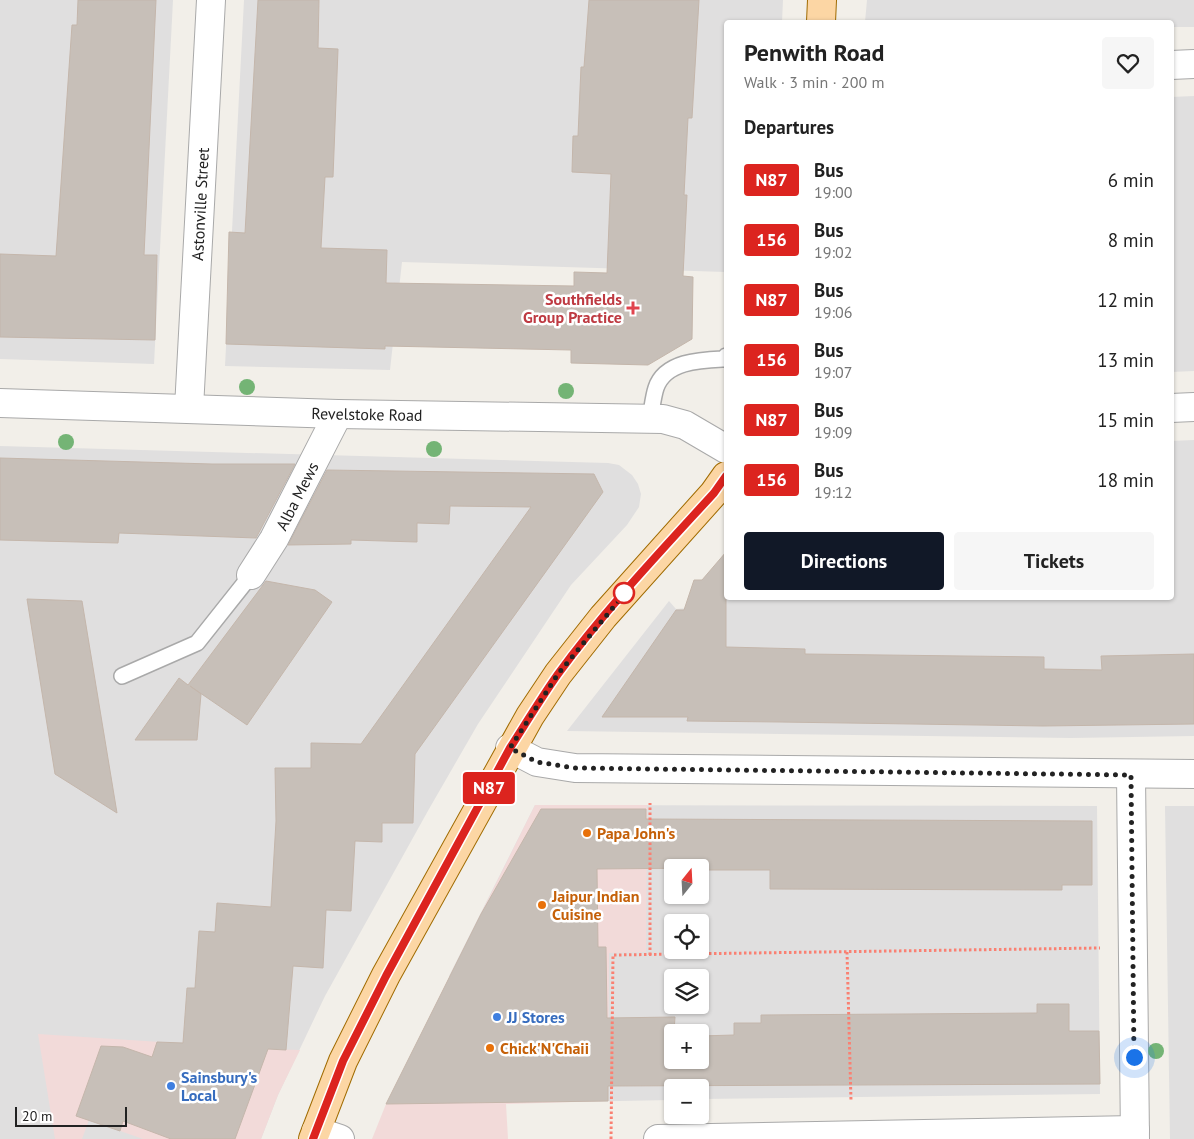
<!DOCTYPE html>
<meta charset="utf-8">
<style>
:root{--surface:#fff;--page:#f6f6f6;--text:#222;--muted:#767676;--accent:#111827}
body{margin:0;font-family:"PT Sans",sans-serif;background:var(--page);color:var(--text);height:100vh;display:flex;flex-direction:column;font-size:19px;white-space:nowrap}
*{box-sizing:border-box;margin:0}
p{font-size:16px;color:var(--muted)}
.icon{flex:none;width:28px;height:28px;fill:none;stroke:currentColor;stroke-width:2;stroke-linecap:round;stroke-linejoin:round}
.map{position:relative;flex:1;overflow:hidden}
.side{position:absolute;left:724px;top:20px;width:450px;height:580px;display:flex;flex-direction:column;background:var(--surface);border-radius:5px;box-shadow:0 1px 4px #0004}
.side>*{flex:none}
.badge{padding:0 10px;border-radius:4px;font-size:18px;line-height:32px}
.needle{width:32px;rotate:18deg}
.fabs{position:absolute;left:664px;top:859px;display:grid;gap:10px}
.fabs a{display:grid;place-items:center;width:45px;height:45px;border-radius:5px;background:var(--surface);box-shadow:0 1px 4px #0004;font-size:25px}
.scale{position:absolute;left:15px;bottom:12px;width:112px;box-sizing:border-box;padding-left:5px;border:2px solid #222;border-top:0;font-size:14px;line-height:18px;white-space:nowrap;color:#222;-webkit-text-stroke:4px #fff;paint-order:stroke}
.you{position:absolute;width:25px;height:25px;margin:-12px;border:4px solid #fff;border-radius:50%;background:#1a73e8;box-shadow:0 0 0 8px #1a73e833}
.map>.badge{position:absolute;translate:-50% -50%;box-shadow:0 0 0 2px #fff}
h2{padding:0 20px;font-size:19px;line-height:45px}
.round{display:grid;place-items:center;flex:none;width:52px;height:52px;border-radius:5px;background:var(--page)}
.head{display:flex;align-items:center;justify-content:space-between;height:85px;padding:0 20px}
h1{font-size:24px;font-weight:800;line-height:38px}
.primary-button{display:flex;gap:10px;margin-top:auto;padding:10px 20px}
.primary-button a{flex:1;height:58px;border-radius:5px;background:var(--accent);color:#fff;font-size:20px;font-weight:800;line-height:58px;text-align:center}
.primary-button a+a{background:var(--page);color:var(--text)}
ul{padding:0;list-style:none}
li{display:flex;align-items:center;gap:15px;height:60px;padding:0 20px}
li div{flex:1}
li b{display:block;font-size:19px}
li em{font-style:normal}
li .badge{min-width:55px;font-weight:700;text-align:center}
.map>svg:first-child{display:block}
</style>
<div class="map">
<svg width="1194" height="1139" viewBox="0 0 1194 1139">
<rect width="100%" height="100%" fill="#f2efe9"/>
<g fill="#e0dfdf" fill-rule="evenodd">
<path d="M 0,0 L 173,0 L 154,364 L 0,359 Z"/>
<path d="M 244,0 L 783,0 L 782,22 L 726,22 L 726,272 L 402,262 L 390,370 L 225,366 Z"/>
<path d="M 867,0 L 1194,0 L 1194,27 L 1171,27 L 1171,22 L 865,22 Z"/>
<path d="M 1194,96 L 1194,371 L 1171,372 L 1171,97 Z"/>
<path d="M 1194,440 L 1194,736 L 1071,738 L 567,731 L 669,601 L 676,609 L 699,607 L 709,577 L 726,554 L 726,598 L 1171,598 L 1171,441 Z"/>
<path d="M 0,446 L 608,463 L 619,465 L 632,475 L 638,484 L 641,494 L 639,507 L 627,525 L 571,585 L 478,724 L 429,809 L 325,996 L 278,1095 L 261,1139 L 0,1139 Z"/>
<path d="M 535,805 L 1097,806 L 1100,1094 L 700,1099 L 700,1088 L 672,1088 L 672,1100 L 566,1102 L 449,976 ZM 672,868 L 700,868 L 700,895 L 672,895 ZM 672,922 L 700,922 L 700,950 L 672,950 ZM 672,978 L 700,978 L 700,1005 L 672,1005 ZM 672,1032 L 700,1032 L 700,1060 L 672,1060 Z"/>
<path d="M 1165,806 L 1194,806 L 1194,1139 L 1170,1139 Z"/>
</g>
<g fill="#f2dad9">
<path d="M 535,805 L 647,805 L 646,952 L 609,953 L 608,1101 L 506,1104 L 508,1139 L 372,1139 L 386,1104 Z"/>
<path d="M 38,1034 L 268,1049 L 300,1050 L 278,1095 L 261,1139 L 143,1139 L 89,1120 L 82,1139 L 55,1139 Z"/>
</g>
<g fill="#c7bfb8" stroke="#c4b6ab">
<path d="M 78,0 L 156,0 L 144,255 L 157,255 L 155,340 L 0,337 L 0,254 L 56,256 L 72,25 L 77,25 Z"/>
<path d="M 258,0 L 319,0 L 318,48 L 338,49 L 333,177 L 325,177 L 321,248 L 387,250 L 386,283 L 574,286 L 574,272 L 607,273 L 611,174 L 572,172 L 573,136 L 578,136 L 581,67 L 584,67 L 589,0 L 699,0 L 692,118 L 688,118 L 684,195 L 687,195 L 683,276 L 693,277 L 692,339 L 648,365 L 571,363 L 571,350 L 385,346 L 385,349 L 226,344 L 229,232 L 245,233 Z"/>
<path d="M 0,458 L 212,464 L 295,464 L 256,538 L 119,533 L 118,543 L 0,540 Z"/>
<path d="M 327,470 L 594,474 L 603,492 L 415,754 L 413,823 L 382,823 L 382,842 L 355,841 L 351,911 L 326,910 L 323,968 L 293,966 L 286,1050 L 268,1049 L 235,1139 L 171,1139 L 123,1121 L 120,1131 L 76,1116 L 101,1046 L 123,1047 L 152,1057 L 157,1042 L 183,1043 L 187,988 L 195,988 L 199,931 L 215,932 L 217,903 L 271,907 L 276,821 L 275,768 L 311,768 L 311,743 L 361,744 L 531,507 L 450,506 L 449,524 L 417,523 L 417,542 L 351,540 L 351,544 L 288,545 Z"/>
<path d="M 726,552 L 726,647 L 805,649 L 805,654 L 1044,657 L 1044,669 L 1102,670 L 1101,656 L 1194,654 L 1194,724 L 1043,726 L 780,722 L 687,721 L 688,717 L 602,717 L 676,610 L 684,610 L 694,580 L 702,580 Z"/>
<path d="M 266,581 L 315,590 L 332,602 L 247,725 L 190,686 L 201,694 L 197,740 L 135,740 L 179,678 L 188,685 Z"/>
<path d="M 27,599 L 82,601 L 117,813 L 55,774 Z"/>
<path d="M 541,809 L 646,809 L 646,819 L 1092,821 L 1092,885 L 1062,885 L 1062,890 L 770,889 L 770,870 L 700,870 L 700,868 L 597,869 L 598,947 L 606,947 L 607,1018 L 675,1017 L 672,1060 L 700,1060 L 700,1036 L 734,1035 L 734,1023 L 761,1023 L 761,1015 L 1037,1013 L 1037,1004 L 1069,1004 L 1069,1031 L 1099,1031 L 1100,1084 L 608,1086 L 608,1101 L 386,1104 L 481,914 Z"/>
</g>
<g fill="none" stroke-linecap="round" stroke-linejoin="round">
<g stroke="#a9a9a9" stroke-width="18">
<g id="service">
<path d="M 650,419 C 652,409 653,397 656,388 C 665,361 701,360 724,359 L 726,356"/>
<path d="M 122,676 L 197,643 L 251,575"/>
</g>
</g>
<g stroke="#a9a9a9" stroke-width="30">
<g id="minor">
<path d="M 0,403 L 338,414 L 663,419 L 685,425 L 726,449"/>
<path d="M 189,408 L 211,0"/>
<path d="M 1171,408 L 1194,407"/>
<path d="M 251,575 L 274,539 L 338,414"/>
<path d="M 510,748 L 537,762 L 575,768 L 1194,774"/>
<path d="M 1131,775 L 1135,1139"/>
<path d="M 316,1131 L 340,1139"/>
<path d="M 658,1139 L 1135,1130"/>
</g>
</g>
<g stroke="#a9a9a9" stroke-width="30">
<path id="tertiary" d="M 1171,65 L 1194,64"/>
</g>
<g stroke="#a06b00" stroke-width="30">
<g id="primary">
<path d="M 821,22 L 822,0"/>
<path d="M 313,1139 L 343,1061 L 386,975 L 530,716 L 558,674 L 603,617 L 714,493 L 726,476"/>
</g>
</g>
<g stroke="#fa8072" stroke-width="3" stroke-dasharray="2.5 2.5" stroke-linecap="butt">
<path d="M 847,952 L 851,1101"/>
<path d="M 650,955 L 650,803"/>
<path d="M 611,1139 L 613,955 L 1100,948"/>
</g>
<use href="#service" stroke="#fff" stroke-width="15"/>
<use href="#minor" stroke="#fff" stroke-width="28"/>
<use href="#tertiary" stroke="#fff" stroke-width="28"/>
<use href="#primary" stroke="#fcd6a4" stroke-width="28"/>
</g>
<g fill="#74b475">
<circle cx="247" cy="387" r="8"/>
<circle cx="566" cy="391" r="8"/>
<circle cx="66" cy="442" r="8"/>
<circle cx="434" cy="449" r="8"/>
<circle cx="1156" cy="1051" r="8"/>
</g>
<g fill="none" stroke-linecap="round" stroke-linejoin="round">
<g stroke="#fff" stroke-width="11">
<path id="line" d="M 313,1139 L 343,1061 L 386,976 L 510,748 C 526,723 541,698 558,674 C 605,610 661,551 714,493 L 726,476"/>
</g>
<use href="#line" stroke="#dc241f" stroke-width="8"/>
<path stroke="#222" stroke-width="5" stroke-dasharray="0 9" d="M 624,593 L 630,587 L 558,674 L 510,748 L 537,762 L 575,768 L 1131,775 L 1134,1057"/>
</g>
<path fill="#e0444e" stroke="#fff" stroke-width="2" d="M630.5 300.5h5v5h5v5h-5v5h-5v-5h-5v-5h5z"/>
<circle fill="#fff" stroke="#dc241f" stroke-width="2.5" cx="624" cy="593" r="10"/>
<g fill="#e8710a" stroke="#fff" stroke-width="2">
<circle cx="587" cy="833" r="5"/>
<circle cx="542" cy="905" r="5"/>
<circle cx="490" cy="1048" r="5"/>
</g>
<g fill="#3f7fe0" stroke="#fff" stroke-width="2">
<circle cx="497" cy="1017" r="5"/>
<circle cx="171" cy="1086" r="5"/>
</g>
<g text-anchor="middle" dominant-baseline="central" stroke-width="5" stroke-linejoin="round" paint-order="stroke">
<g font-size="16" fill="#222" stroke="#fff">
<text transform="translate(200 204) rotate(-87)">Astonville Street</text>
<text transform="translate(367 414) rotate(1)">Revelstoke Road</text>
<text transform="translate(297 496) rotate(-63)">Alba Mews</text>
</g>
<g font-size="16" font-weight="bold" fill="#be3a42" stroke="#fff" text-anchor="end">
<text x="622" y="299">Southfields<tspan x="622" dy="18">Group Practice</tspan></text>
</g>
<g font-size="16" font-weight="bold" fill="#c56008" stroke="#fff" text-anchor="start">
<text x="597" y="833">Papa John's</text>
<text x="552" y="896">Jaipur Indian<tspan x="552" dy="18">Cuisine</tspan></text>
<text x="500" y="1048">Chick'N'Chaii</text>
</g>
<g font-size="16" font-weight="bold" fill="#366cbe" stroke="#fff" text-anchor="start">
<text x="507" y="1017">JJ Stores</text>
<text x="181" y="1077">Sainsbury's<tspan x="181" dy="18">Local</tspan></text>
</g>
</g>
</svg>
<div class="fabs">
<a><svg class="needle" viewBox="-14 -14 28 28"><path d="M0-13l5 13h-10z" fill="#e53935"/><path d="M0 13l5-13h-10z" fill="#767676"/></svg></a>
<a><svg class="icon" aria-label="locate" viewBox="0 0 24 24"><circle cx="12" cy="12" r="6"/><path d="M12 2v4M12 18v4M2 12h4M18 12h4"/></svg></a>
<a><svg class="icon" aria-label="layers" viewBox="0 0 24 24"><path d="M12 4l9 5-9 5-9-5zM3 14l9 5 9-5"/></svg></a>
<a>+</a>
<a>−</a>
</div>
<div class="scale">20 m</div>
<div class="you" style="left:1134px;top:1057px"></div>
<b class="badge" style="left:489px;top:788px;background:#dc241f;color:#fff">N87</b>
<section class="side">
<div class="head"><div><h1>Penwith Road</h1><p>Walk · 3 min · 200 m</p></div><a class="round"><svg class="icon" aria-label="heart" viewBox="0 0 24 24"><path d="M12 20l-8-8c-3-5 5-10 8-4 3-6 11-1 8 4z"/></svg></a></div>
<h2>Departures</h2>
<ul>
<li><span class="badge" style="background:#dc241f;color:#fff">N87</span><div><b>Bus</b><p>19:00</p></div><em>6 min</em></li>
<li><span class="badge" style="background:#dc241f;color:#fff">156</span><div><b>Bus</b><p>19:02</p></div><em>8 min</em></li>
<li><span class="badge" style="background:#dc241f;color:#fff">N87</span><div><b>Bus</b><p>19:06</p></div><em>12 min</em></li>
<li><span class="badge" style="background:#dc241f;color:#fff">156</span><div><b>Bus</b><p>19:07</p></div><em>13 min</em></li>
<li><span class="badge" style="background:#dc241f;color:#fff">N87</span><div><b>Bus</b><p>19:09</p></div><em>15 min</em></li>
<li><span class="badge" style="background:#dc241f;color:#fff">156</span><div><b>Bus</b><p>19:12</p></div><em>18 min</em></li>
</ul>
<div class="primary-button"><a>Directions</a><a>Tickets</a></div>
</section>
</div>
